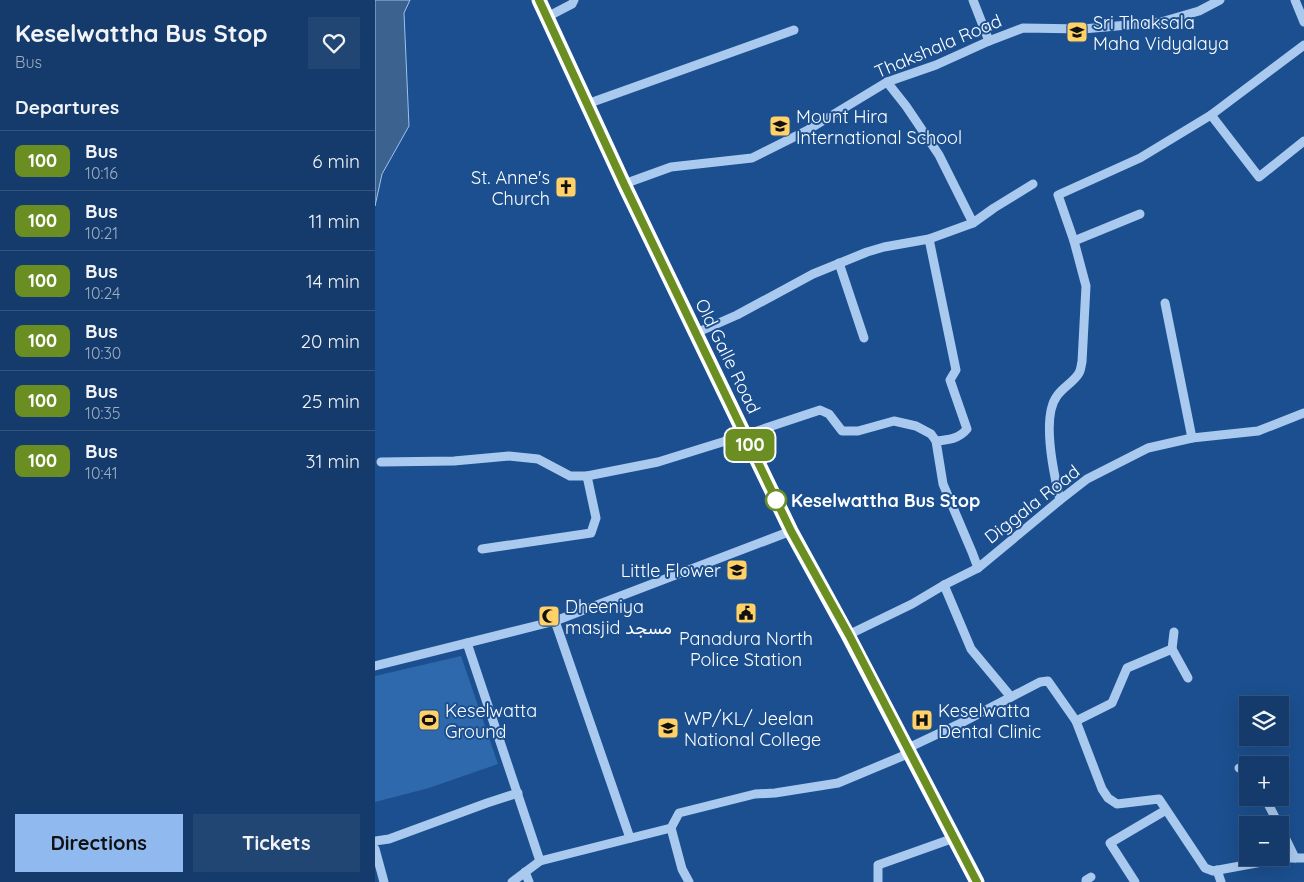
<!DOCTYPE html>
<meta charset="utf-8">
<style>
:root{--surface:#143b6b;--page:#214673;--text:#f1f3f6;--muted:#9dadc1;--line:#33557e;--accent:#90b9f0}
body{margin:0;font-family:Quicksand,Vazirmatn,sans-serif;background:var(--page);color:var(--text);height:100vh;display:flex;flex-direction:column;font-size:19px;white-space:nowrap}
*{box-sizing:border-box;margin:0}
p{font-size:16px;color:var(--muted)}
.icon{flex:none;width:28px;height:28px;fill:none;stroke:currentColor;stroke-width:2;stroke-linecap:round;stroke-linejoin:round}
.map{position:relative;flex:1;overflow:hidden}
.panel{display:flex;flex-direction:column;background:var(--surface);width:375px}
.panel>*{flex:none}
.badge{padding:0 10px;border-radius:8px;font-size:18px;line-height:32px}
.buttons{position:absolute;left:864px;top:696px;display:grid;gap:10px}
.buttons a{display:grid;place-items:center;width:50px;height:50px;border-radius:0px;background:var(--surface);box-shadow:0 5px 20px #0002,0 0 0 1px var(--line);font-size:25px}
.map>.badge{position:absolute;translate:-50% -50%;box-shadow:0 0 0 2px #fff}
h2{padding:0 15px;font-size:19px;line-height:45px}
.round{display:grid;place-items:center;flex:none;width:52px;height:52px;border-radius:0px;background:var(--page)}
.head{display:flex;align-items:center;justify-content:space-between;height:85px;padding:0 15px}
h1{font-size:24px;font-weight:700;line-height:38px}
.action{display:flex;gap:10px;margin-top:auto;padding:10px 15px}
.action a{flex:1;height:58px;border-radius:0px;background:var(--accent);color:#111;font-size:20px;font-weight:700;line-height:58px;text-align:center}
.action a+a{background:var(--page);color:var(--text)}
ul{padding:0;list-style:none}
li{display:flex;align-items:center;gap:15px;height:60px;padding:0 15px;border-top:1px solid var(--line)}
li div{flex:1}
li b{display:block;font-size:19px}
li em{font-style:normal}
li .badge{min-width:55px;font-weight:700;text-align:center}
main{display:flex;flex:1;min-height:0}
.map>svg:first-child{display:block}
</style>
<main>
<section class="panel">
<div class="head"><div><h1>Keselwattha Bus Stop</h1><p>Bus</p></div><a class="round"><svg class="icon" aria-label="heart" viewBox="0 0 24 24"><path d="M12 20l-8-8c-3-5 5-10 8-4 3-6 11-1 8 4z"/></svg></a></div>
<h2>Departures</h2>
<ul>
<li><span class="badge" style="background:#6b8e23;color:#fff">100</span><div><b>Bus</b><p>10:16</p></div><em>6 min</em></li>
<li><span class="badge" style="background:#6b8e23;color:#fff">100</span><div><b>Bus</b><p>10:21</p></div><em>11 min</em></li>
<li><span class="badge" style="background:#6b8e23;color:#fff">100</span><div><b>Bus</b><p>10:24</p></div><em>14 min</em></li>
<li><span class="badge" style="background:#6b8e23;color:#fff">100</span><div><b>Bus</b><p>10:30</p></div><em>20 min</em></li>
<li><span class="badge" style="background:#6b8e23;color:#fff">100</span><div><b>Bus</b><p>10:35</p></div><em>25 min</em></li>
<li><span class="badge" style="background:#6b8e23;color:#fff">100</span><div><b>Bus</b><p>10:41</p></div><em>31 min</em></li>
</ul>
<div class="action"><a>Directions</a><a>Tickets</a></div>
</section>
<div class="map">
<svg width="929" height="882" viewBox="0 0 929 882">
<rect width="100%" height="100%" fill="#1b4f8f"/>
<path fill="#2e69ad" d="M 86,656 L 123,764 L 54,788 L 0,802 L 0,676 Z"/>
<path fill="#3c6290" stroke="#9cc4f0" d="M 0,0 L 35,0 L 29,13 L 34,126 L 7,174 L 0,206 Z"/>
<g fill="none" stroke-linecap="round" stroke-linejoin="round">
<g stroke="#a9c9ee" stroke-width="9">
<path d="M 598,0 L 614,41"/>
<path d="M 920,0 L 929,22"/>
<path d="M 172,17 L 197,4 L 199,0"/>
<path d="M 512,82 L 531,106 L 564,155 L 598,223"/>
<path d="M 212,104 L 419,30"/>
<path d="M 836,115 L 884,177 L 929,141"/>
<path d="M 249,184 L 296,167 L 377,158 L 431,131 L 512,82 L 561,65 L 614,41 L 648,28 L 708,29 L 786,22 L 824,11 L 845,0"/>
<path d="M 554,239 L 581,370 L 575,380 L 592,429 C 584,439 573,440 561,441"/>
<path d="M 699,241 L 765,214"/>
<path d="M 464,263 L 489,338"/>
<path d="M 790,303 L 817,438"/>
<path d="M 321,333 L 362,315 L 438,274 L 492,252 L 509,247 L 554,239 L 598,223 L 619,208 L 658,184"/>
<path d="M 6,462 L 79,461 L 134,456 L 163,459 L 195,476 L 212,476 L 283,462 L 370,435 L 445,410 L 454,414 L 467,431 L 483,431 L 519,421 L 541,426 L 556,434 L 561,441 L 568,484 L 597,552 L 603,568"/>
<path d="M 685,500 C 679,475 666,417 682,396 C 688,387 699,382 704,373 C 706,370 706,365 707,362 L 711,286 L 699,241 L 683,195 L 765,158 L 836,115 L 929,45"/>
<path d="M 107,549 L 216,533 L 221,518 L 212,476"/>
<path d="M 569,585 L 596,649 L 636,697"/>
<path d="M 180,621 L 255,838"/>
<path d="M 473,635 L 537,604 L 569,585 L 603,568 L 685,500 L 712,479 L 773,448 L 817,438 L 883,431 L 929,413"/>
<path d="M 92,643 L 165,861"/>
<path d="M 797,649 L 813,678"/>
<path d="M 0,666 L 180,621 L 416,531"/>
<path d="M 701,721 L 737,703 L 752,668 L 797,649 L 799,632"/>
<path d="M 533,748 L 588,722 L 665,682 L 673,681 L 701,721 L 727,789 L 733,798 L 742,804 L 784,799 L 830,868 L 838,871 L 909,858 L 929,858"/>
<path d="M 864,768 L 872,771"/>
<path d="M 890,798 L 904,825"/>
<path d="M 905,827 L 920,858"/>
<path d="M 296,828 L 307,869 L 314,882"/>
<path d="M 0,841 L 14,839 L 112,803 L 143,793"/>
<path d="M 0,849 L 9,882"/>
<path d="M 842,870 L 846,882"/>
<path d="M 150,872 L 154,882"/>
<path d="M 137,882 L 165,861 L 296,828 L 304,813 L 380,794 L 400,793 L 463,783 L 535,753"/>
<path d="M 503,882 L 503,865 L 579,838"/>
<path d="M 711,882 L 711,880 L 716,877"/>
<path d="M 760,882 L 735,843 L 791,810"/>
</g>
<path stroke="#fff" stroke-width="15" d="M 164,0 L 249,184 L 416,531 L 473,635 L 602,882"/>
</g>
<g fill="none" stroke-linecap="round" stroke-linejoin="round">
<g stroke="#fff" stroke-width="11">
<path id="line" d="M 164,0 L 249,184 L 416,531 L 474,635 L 602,882"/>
</g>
<use href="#line" stroke="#6b8e23" stroke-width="8"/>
</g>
<defs>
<g id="school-square" transform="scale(1.125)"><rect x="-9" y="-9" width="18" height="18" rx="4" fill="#ffd166" stroke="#1b4f8f"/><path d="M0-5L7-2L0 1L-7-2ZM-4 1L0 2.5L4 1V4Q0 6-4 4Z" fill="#111"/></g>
<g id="church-square" transform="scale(1.125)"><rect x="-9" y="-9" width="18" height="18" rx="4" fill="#ffd166" stroke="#1b4f8f"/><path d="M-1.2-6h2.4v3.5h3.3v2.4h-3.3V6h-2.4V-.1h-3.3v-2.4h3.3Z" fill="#111"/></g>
<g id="civic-square" transform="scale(1.125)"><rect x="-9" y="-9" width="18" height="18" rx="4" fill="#ffd166" stroke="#1b4f8f"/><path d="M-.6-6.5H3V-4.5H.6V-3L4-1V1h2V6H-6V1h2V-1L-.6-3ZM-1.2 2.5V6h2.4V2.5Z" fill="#111"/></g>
<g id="mosque-square" transform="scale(1.125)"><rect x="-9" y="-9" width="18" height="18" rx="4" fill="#ffd166" stroke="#1b4f8f"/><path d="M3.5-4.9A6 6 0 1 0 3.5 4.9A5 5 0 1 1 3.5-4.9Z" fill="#111"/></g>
<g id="stadium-square" transform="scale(1.125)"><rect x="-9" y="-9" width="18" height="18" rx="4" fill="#ffd166" stroke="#1b4f8f"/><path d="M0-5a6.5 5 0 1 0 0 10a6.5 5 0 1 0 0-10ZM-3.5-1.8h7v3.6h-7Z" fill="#111"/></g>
<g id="hospital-square" transform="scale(1.125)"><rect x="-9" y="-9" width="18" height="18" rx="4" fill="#ffd166" stroke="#1b4f8f"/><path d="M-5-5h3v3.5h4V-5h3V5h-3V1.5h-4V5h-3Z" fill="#111"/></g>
</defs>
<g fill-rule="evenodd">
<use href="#school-square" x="702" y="32"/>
<use href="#school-square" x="405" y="126"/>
<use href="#church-square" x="191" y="187"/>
<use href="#school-square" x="362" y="570"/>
<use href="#civic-square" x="371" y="613"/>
<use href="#mosque-square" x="174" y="616"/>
<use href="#stadium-square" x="54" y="720"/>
<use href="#hospital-square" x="547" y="720"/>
<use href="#school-square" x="293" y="728"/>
</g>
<circle fill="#fff" stroke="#6b8e23" stroke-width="2.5" cx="401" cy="500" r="10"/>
<g text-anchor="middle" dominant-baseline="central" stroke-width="4" stroke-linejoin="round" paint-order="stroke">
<g font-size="18" fill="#fff" stroke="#1b4f8f" text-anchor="start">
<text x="718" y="22">Sri Thaksala<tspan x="718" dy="21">Maha Vidyalaya</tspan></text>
<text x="421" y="116">Mount Hira<tspan x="421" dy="21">International School</tspan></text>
<text x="175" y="177" text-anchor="end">St. Anne's<tspan x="175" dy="21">Church</tspan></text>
<text x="346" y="570" text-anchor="end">Little Flower</text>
<text x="190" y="606">Dheeniya<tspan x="190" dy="21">masjid مسجد</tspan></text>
<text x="371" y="638" text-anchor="middle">Panadura North<tspan x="371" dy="21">Police Station</tspan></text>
<text x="70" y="710">Keselwatta<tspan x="70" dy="21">Ground</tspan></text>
<text x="563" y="710">Keselwatta<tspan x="563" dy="21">Dental Clinic</tspan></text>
<text x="309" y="718">WP/KL/ Jeelan<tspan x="309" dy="21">National College</tspan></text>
</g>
<g font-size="18" fill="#fff" stroke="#1b4f8f">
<text transform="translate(563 46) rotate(-23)">Thakshala Road</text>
<text transform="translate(353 356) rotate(64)">Old Galle Road</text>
<text transform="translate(657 504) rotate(-38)">Diggala Road</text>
</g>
<g font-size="18" font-weight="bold" fill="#fff" stroke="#1b4f8f" text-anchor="start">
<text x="416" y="500">Keselwattha Bus Stop</text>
</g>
</g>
</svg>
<div class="buttons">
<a><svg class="icon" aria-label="layers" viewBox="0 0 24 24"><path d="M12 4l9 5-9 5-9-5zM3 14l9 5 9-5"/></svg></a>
<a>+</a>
<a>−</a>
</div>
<b class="badge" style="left:375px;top:445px;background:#6b8e23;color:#fff">100</b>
</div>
</main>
